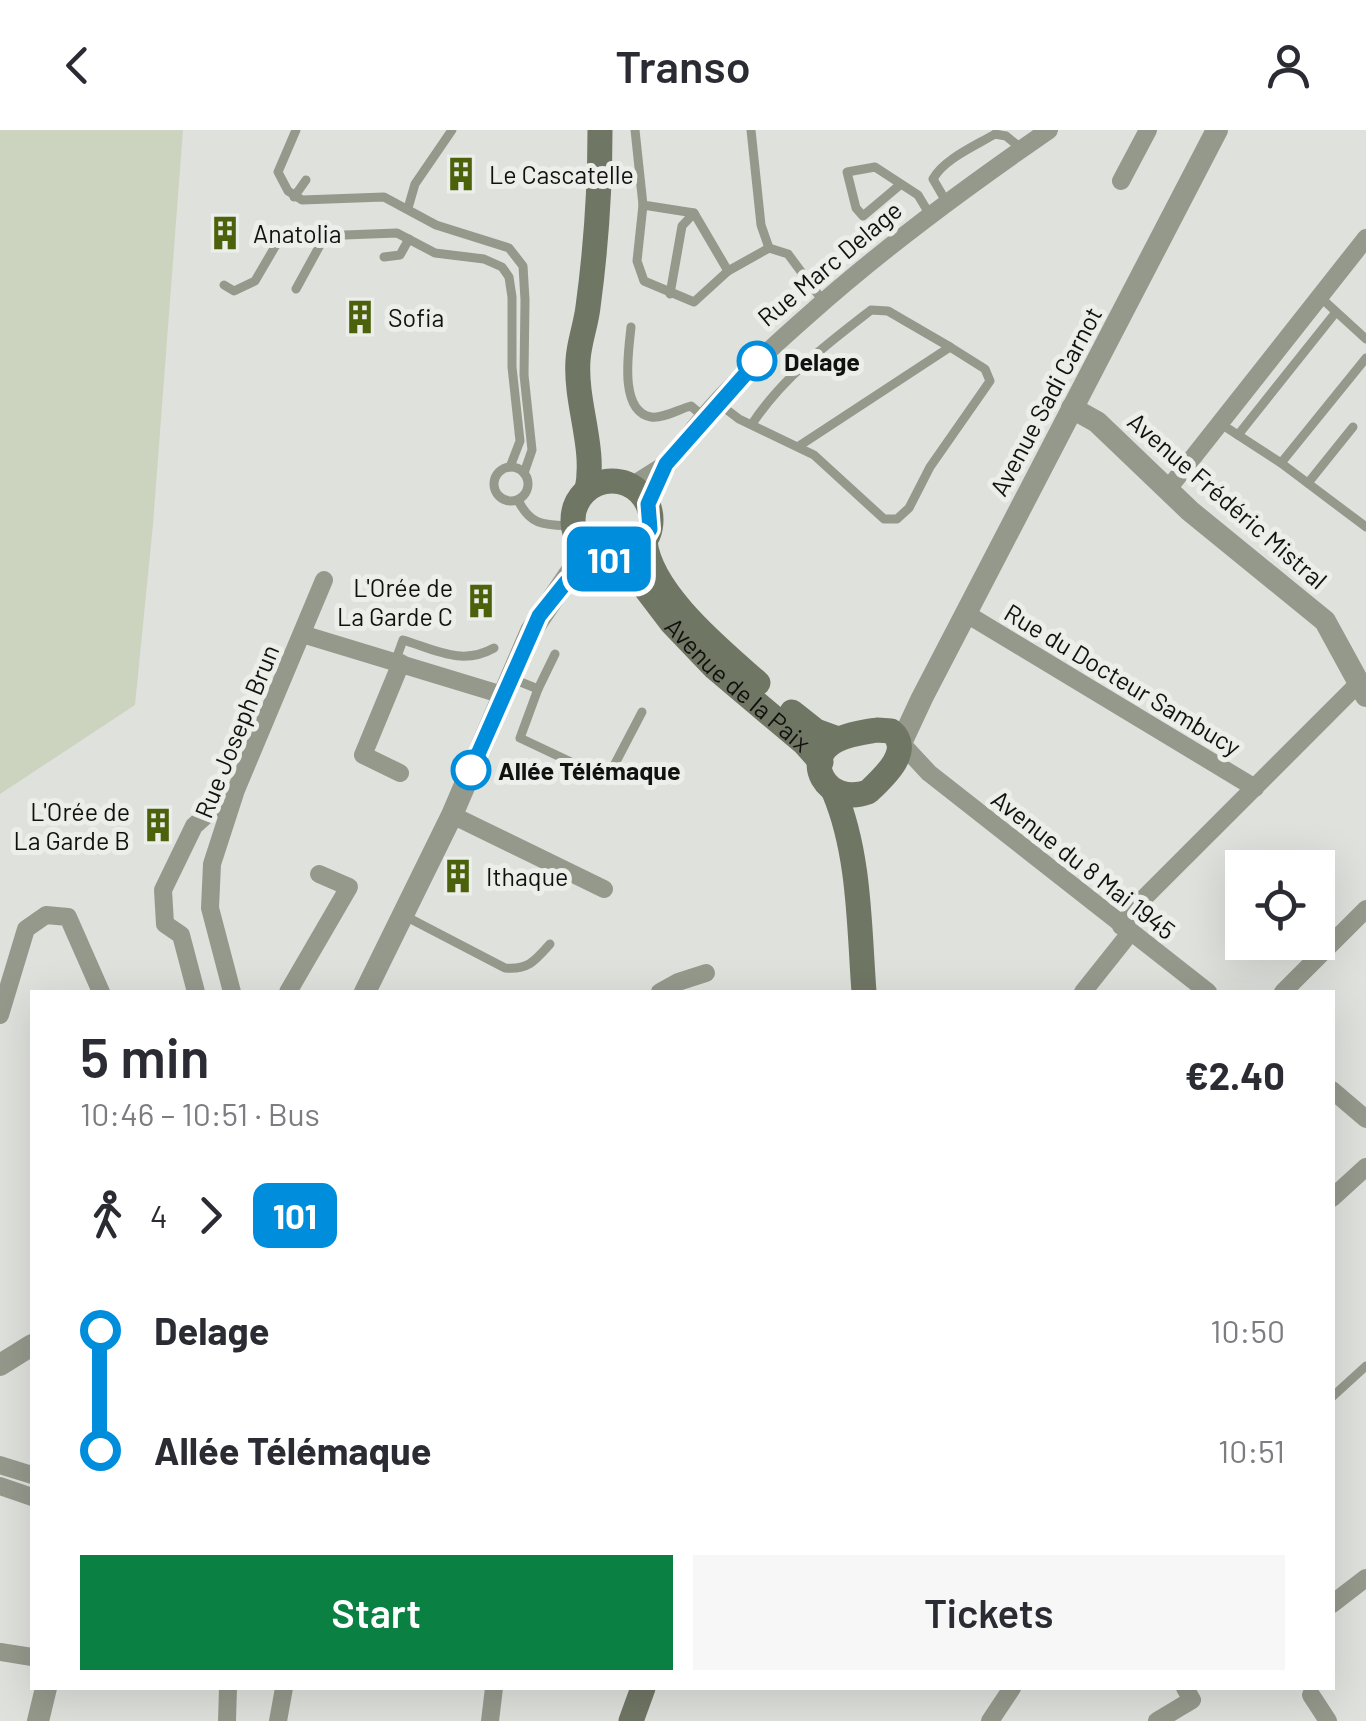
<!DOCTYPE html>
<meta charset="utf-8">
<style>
:root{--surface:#fff;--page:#f7f7f7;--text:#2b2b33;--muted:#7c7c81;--accent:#0b8043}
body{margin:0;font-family:Barlow,sans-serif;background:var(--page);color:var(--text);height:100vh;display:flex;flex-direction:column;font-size:38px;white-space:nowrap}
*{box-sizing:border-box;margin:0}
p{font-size:32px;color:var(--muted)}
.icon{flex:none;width:55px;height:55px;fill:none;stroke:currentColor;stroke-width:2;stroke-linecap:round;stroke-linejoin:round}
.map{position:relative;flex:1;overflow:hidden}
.side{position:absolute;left:30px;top:860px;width:1305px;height:700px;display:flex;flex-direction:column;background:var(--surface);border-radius:0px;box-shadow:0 10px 40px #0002}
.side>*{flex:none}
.badge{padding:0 20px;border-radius:15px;font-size:35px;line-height:65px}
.controls{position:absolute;left:1225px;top:720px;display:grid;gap:20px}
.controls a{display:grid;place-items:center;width:110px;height:110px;border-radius:0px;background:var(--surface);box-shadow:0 10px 40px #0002;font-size:50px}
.map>.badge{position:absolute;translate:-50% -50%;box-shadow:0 0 0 5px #fff}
.legs{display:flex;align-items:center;gap:15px;height:110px;padding:0 50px;font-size:32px}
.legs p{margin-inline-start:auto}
.summary{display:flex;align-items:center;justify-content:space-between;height:170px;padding:0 50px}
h1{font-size:55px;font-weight:600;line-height:75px}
.action{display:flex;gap:20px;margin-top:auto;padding:20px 50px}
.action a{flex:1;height:115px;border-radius:0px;background:var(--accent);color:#fff;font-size:40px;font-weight:600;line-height:115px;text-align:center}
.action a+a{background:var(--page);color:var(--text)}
ul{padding:0 50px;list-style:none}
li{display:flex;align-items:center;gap:35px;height:120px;font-size:38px}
li i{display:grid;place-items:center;width:15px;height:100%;margin:0 12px;background:currentColor}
li i::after{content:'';width:25px;height:25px;margin:-12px;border:8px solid;border-radius:50%;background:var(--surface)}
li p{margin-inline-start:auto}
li:first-child i{background:linear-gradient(#0000 50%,currentColor 0)}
li:last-child i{background:linear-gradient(currentColor 50%,#0000 0)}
header{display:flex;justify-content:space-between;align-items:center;height:130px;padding:0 50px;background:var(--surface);font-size:45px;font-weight:600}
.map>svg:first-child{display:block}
</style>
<header><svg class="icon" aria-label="back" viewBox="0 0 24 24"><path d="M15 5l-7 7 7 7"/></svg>Transo<svg class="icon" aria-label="person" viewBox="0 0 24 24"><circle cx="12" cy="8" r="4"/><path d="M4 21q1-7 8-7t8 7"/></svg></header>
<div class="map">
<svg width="1366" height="1591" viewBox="0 0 1366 1591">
<rect width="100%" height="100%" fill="#dfe1dd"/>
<path fill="#ccd4bf" d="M 0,0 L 183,0 L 153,394 L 135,575 L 0,664 Z"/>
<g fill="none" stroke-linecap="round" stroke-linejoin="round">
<g stroke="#94998c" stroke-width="9">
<path d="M 296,0 L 278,42 L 288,61 L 302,70 L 384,67 L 436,95 L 509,118 L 523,136 L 525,170 L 524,245 L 532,320 L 524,343"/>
<path d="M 635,0 L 643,75 L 694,83 L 728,141 L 769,118 L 788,124 L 823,171"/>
<path d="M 751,0 L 761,95 L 769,118"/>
<path d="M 901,54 L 863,86 L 856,78 L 847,42 L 875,37 L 918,65 L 930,85"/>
<path d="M 294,67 L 306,50"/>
<path d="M 947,73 L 933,49 C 944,29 975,16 995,4 L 1006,6 L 1022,19"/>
<path d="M 643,75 L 637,131 L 644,151 L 694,172 L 728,141"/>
<path d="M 408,78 L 415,54 L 452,0"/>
<path d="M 384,127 L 400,125 L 409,109"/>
<path d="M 224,155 L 234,161 L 255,151 L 276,115 L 292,107 L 397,103 L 435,123 L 484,129 L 502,137 L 509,147 L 512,167 L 512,237 L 520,311 L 510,337"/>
<path d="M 296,159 L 325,106"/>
<path d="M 670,164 L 682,96 L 694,83"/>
<path d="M 1320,167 L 1366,209"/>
<path d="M 631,197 C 629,219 618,281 651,287 C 663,289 679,279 691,276 L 705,288"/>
<path d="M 718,273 L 739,289 L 814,325 L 884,389 L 897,389 L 909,378 L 930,337 L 990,251 L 985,239 L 950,217 L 888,181 L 871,180 C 827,214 783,247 752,294"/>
<path d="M 1221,294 L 1281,333 L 1366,397"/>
<path d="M 1238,305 L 1336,182"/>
<path d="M 799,316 L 950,217"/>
<path d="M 1281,333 L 1366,228"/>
<circle cx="511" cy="354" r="17"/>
<path d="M 1308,353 L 1353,297"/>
<path d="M 518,370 C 531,397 546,395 573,396"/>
<path d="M 395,532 L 403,510 C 436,520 462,536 494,518"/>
<path d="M 513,549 L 538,559 L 555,524"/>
<path d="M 538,559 L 520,608 L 607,649 L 642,582"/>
<path d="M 405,786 L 505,838 C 528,840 535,831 550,814"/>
<path d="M 1332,1267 L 1366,1236"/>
</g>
<g stroke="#94998c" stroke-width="18">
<path d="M 1121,51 L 1148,0"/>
<path d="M 631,356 L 666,334"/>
<path d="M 1168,359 L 1366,108"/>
<path d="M 647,374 C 680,300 745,241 805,188 C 882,119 964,59 1049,0"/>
<path d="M 965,483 L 1255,658"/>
<path d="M 302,504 L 503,565"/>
<path d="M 901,613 L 929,643 L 1208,862"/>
<path d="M 400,643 L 363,625 L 401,533"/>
<path d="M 452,685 L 604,759"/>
<path d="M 1121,796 L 1143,769 L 1359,553"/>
<path d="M 196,862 L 181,805 L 165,794 L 163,760 L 194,696 L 234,660"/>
<path d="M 232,862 L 210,778 L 212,734 L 236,660 L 324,450"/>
<path d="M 288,862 L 349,757 L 319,744"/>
<path d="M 660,862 L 678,852 L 706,843"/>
<path d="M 1083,862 L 1130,803"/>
<path d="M 1283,862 L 1366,779"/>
<path d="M 0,885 L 26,799 L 46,785 L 68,787 L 101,862"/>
<path d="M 1332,960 L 1366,989"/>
<path d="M 1332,1068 L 1366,1037"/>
<path d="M 0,1335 L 32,1345"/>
<path d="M 0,1356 L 32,1367"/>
<path d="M 1332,1474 L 1366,1448"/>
<path d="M 0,1522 L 32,1527"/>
<path d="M 1311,1565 L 1328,1591"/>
<path d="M 227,1591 L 228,1558"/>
<path d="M 278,1591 L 284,1558"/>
<path d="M 490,1591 L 494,1558"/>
<path d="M 990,1591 L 1012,1558"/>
<path d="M 1157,1591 L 1192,1570 L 1185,1558"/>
</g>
<g stroke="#94998c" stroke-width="22">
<path d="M 1072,278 L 1097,292 L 1190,381 L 1325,491 L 1366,566"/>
<path d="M 570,449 L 604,429"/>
<path d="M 901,613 L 922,568 L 1217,0"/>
<path d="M 365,862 L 452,685 L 531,501 L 575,436 L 580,414"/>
<path d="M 0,1235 L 32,1215"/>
<path d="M 38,1591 L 46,1558"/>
</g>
<g stroke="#707664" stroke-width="25">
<circle cx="612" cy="390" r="39"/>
<path d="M 587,360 C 596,317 575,274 578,230 C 579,212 586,195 588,177 C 596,118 600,59 600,0"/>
<path d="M 645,411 C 650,463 721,520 758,553"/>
<path id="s1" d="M 617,429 L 636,446 L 671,492 L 715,538 L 804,613 L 821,632"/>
<path d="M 792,582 L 816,601 L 838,609"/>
<path d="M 877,600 L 891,601 C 914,620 884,647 868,662 C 826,677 800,628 837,610 C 849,604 864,602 877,600 Z"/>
<path d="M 834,662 C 860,724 859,796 864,862"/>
<path d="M 631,1591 L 643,1558"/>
</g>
</g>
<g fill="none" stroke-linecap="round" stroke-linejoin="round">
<g stroke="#fff" stroke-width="22">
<path id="line-1" d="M 471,640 L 539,486 L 567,451 L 582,440 L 604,428 L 617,429 L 638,420 L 650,399 L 648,374 L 666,334 L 757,231"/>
</g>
<use href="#line-1" stroke="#008ddb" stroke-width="15"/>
</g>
<defs>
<g id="building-bare" transform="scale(2.7)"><path d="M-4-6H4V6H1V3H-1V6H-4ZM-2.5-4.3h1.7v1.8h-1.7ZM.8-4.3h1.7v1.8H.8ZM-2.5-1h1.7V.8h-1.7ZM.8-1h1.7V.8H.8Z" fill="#4b610b" stroke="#eceeea" stroke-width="2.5" paint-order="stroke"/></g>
</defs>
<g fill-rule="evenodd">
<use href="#building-bare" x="461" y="44"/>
<use href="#building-bare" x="225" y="103"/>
<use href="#building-bare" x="360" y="187"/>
<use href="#building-bare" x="481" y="471"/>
<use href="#building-bare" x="158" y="695"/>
<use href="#building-bare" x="458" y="746"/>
</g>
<g fill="#fff" stroke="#008ddb" stroke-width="5">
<circle cx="757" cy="231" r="18"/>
<circle cx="471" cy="640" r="18"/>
</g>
<g text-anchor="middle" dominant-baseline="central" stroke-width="10" stroke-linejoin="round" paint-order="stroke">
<g font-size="25" fill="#111110" stroke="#eceeea" text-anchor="start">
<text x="489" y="44">Le Cascatelle</text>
<text x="253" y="103">Anatolia</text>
<text x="388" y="187">Sofia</text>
<text x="453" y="457" text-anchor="end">L'Orée de<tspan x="453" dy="29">La Garde C</tspan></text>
<text x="130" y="681" text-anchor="end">L'Orée de<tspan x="130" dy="29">La Garde B</tspan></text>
<text x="486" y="746">Ithaque</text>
</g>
<g font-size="25" fill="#111110" stroke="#eceeea">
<text transform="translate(829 133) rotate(-40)">Rue Marc Delage</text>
<text transform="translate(1045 271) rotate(-62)">Avenue Sadi Carnot</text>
<text transform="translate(1228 370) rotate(41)">Avenue Frédéric Mistral</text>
<text transform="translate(1123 549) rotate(31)">Rue du Docteur Sambucy</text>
<text stroke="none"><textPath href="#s1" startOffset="175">Avenue de la Paix</textPath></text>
<text transform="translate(236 601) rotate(-68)">Rue Joseph Brun</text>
<text transform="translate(1084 734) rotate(38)">Avenue du 8 Mai 1945</text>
</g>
<g font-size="25" font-weight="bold" fill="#111110" stroke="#eceeea" text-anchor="start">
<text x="784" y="231">Delage</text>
<text x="498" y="640">Allée Télémaque</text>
</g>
</g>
</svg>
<div class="controls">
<a><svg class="icon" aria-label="locate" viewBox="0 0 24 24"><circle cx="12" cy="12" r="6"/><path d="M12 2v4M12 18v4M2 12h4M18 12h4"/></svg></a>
</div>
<b class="badge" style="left:609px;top:429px;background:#008ddb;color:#fff">101</b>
<section class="side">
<div class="summary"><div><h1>5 min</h1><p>10:46 – 10:51 · Bus</p></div><b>€2.40</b></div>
<div class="legs"><svg class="icon" aria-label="walk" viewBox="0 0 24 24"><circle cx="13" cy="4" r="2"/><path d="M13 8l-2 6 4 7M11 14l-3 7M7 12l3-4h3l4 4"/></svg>4<svg class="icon" aria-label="forward" viewBox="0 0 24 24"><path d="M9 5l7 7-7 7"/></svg><b class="badge" style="background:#008ddb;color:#fff">101</b></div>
<ul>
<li><i style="color:#008ddb"></i><b>Delage</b><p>10:50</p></li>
<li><i style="color:#008ddb"></i><b>Allée Télémaque</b><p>10:51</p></li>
</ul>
<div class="action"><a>Start</a><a>Tickets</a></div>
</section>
</div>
